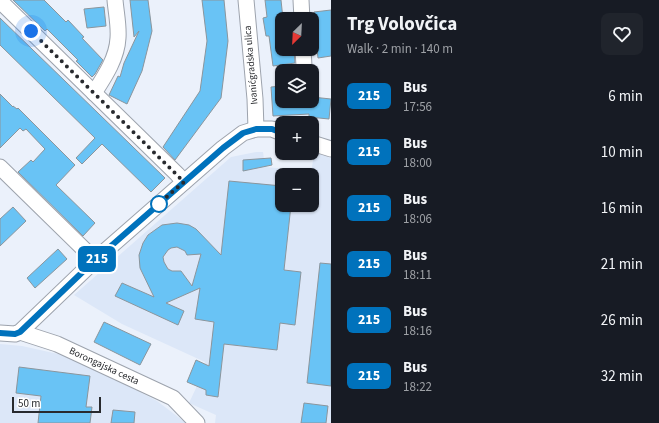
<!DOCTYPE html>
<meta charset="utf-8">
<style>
:root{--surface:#171b24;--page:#20242c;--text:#f1f3f6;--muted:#9ea1a6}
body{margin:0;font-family:"Source Sans 3",sans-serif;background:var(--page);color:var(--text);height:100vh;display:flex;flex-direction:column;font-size:15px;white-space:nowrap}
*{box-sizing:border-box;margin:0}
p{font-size:13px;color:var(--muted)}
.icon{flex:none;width:22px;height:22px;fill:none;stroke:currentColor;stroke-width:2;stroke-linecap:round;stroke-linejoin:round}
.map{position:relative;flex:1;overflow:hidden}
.panel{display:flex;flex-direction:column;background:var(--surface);width:328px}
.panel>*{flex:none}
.badge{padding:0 8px;border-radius:6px;font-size:14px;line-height:26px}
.needle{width:26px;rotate:204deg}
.buttons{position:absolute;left:275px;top:12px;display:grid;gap:8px}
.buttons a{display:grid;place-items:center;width:44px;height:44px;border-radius:8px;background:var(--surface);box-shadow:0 1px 3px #0004;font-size:20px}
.scale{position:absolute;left:12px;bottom:10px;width:89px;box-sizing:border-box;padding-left:4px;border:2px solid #282a2e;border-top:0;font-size:11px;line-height:14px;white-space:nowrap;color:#282a2e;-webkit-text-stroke:3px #fff;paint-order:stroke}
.you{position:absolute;width:20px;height:20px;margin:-10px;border:3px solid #fff;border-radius:50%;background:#1a73e8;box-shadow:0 0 0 6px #1a73e833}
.map>.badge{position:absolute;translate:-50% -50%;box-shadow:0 0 0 2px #fff}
.round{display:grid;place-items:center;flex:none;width:42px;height:42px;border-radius:8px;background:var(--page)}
.headline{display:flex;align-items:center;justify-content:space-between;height:68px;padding:0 16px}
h1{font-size:19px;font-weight:700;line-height:30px}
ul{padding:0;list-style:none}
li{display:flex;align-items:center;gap:12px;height:56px;padding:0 16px}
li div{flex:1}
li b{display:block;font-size:15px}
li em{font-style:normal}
li .badge{min-width:44px;font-weight:700;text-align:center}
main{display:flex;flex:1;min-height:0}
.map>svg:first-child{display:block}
</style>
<main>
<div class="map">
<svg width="331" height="423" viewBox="0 0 331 423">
<rect width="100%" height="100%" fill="#ebf1fb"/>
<g fill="#dce7f8">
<path d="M 256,152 L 263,152 L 265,167 L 277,168 L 299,175 L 282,175 L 282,205 L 312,205 L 311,175 L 314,152 L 331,158 L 331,423 L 215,423 L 216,415 L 189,403 L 203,373 L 205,362 L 122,324 L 74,295 L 231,157 Z"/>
<path d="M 0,344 L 22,346 L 58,354 L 79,360 L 157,401 L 186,423 L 0,423 Z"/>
</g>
<g fill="#69c3f5" stroke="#8b959c" fill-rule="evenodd">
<path d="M 13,0 L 44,0 L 66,22 L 68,20 L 84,37 L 82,38 L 103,60 L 95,74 L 92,77 L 76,61 L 78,60 L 47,29 L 45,31 Z"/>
<path d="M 130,0 L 148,0 L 152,31 L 142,71 L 127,104 L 109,95 L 118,76 L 120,77 L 124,63 L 139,31 L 134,37 Z"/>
<path d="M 202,0 L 224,0 L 228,41 L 221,98 L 175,160 L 163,147 L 200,91 L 207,41 Z"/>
<path d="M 265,0 L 281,0 L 283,19 L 282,19 L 282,49 L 294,49 L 295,63 L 273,66 L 269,36 L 266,36 L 263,18 L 267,17 Z"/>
<path d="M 104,7 L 106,26 L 87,28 L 84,9 Z"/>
<path d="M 331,10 L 331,56 L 318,58 L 316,40 L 317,39 L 314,12 Z"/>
<path d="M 0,18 L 165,178 L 151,192 L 102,144 L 82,164 L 76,158 L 95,138 L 0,45 Z"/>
<path d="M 282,86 L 282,101 L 312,101 L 312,97 L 331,99 L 329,119 L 309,117 L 309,114 L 273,116 L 271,87 Z"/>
<path d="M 0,94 L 13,107 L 13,106 L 17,109 L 18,108 L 75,165 L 56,185 L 95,223 L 83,236 L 18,172 L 31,160 L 33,162 L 45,149 L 26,129 L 23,131 L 20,128 L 0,148 Z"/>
<path d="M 271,158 L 272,165 L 243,171 L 243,160 Z"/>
<path d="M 229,181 L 282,186 L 282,205 L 291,205 L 284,270 L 301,272 L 295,325 L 280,323 L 277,350 L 224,344 L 218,397 L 206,395 L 206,390 L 187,382 L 196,360 L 209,366 L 214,322 L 195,319 L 200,288 L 166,303 L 184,311 L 178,325 L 115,296 L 122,283 L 154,297 L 140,268 L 139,255 L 143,243 L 148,235 L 162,225 L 177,223 L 189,225 L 196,229 L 221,255 ZM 177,247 L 185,251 L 187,255 L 201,254 L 192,286 L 181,271 L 172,271 L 168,269 L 164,262 L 163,257 L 168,250 L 171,248 Z"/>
<path d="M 13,207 L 26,221 L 0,246 L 0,219 Z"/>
<path d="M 58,249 L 67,259 L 35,288 L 27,278 Z"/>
<path d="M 320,263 L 331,264 L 331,386 L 307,383 Z"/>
<path d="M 104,322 L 151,344 L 140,365 L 94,342 Z"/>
<path d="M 19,367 L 90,376 L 86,407 L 92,407 L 90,423 L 38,423 L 41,396 L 16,393 Z"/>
<path d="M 304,403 L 328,406 L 326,423 L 301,423 Z"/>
<path d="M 113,410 L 135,412 L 134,423 L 111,423 Z"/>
</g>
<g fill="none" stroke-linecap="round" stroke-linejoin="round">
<g stroke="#9da3ad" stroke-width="17">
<g id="minor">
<path d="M 246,0 L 255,99 L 256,129"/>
<path d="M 301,0 L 302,19"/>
<path d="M 0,1 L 177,174 L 184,182"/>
<path d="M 303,49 L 304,66"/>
<path d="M 94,93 C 105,76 117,58 118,38 C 119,26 116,12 115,0"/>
<path d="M 312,143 L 331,149"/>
<path d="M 0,167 L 95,260"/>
<path d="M 20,332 L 57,344 L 173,398 L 197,423"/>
<path d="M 0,333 L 15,334 L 20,332 L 95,260 L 223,148 L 243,133 L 256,129 L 272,129 L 282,133"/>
</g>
</g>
<use href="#minor" stroke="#fff" stroke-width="15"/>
</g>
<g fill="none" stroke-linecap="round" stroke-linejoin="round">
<g stroke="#fff" stroke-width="9">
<path id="line" d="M 0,333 L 15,334 L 20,332 L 95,260 L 223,148 L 243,133 L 256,129 L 272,129 L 282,133"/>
</g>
<use href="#line" stroke="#0072bc" stroke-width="6"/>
<path stroke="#282a2e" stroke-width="4" stroke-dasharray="0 7.2" d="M 31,31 L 184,182 L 156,206 L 159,204"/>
</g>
<circle fill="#fff" stroke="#0072bc" stroke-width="2" cx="159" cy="204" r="8"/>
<g text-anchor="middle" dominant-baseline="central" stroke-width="3" stroke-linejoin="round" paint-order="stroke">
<g font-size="10" fill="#282a2e" stroke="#fff">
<text transform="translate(251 65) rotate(-95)">Ivanićgradska ulica</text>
<text transform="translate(104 366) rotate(25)">Borongajska cesta</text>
</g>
</g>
</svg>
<div class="buttons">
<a><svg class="needle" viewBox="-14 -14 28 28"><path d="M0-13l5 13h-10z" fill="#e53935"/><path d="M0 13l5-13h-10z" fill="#9ea1a6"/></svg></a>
<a><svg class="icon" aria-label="layers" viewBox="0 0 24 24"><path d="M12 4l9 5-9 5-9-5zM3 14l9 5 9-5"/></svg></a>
<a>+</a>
<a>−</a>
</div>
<div class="scale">50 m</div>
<div class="you" style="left:31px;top:31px"></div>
<b class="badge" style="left:97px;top:259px;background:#0072bc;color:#fff">215</b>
</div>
<section class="panel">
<div class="headline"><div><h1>Trg Volovčica</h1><p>Walk · 2 min · 140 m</p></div><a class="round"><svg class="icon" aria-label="heart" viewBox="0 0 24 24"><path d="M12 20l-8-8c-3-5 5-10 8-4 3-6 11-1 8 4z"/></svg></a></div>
<ul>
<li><span class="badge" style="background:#0072bc;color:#fff">215</span><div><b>Bus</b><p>17:56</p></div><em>6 min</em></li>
<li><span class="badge" style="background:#0072bc;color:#fff">215</span><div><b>Bus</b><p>18:00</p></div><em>10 min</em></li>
<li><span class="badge" style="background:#0072bc;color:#fff">215</span><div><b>Bus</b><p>18:06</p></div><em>16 min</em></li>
<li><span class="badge" style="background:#0072bc;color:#fff">215</span><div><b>Bus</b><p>18:11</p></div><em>21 min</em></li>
<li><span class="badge" style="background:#0072bc;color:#fff">215</span><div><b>Bus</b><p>18:16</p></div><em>26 min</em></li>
<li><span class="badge" style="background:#0072bc;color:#fff">215</span><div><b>Bus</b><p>18:22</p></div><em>32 min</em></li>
</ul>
</section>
</main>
